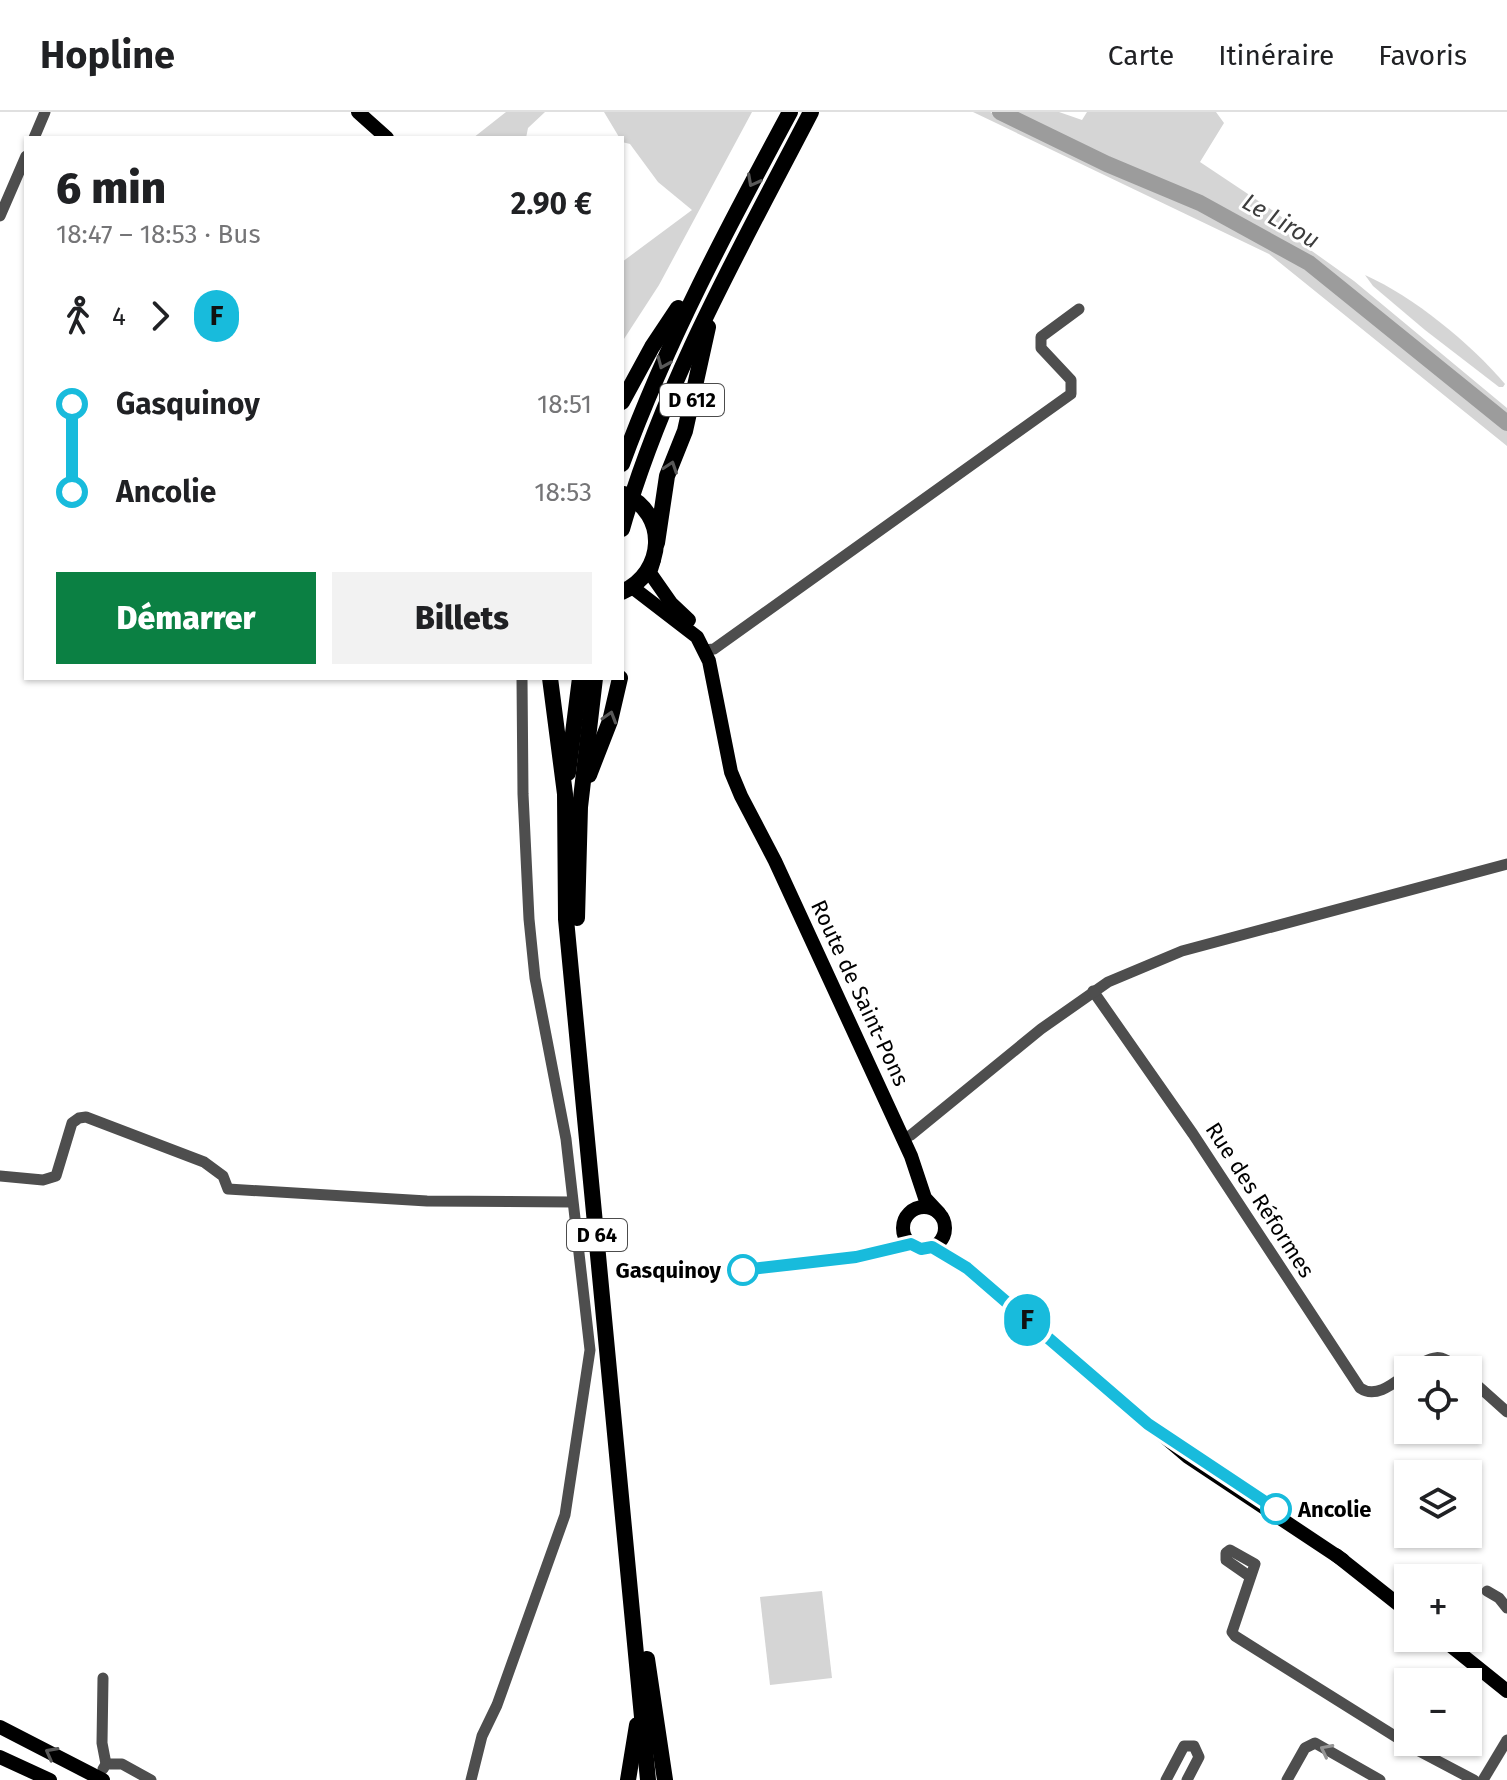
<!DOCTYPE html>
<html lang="fr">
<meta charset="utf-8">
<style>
:root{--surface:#fff;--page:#f2f2f2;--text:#202124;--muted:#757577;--line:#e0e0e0;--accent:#0b8043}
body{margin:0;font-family:"Fira Sans",sans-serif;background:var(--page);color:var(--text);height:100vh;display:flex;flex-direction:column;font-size:30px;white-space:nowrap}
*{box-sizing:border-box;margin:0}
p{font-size:26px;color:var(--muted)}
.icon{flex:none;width:44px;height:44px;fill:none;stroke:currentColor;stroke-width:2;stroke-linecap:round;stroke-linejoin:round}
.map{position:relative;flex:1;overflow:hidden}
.details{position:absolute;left:24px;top:24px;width:600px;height:544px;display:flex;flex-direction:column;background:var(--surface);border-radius:0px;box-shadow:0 2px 6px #0004}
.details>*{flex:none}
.badge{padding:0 16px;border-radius:26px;font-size:28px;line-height:52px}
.tools{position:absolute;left:1394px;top:1244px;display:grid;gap:16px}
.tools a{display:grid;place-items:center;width:88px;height:88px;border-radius:0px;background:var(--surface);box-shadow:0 2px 6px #0004;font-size:40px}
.map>.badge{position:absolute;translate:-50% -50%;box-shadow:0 0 0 4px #fff}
.legs{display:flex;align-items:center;gap:12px;height:88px;padding:0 32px;font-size:26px}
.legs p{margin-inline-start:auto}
.head{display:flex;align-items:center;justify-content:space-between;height:136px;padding:0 32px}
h1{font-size:44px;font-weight:800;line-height:60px}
.action{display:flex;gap:16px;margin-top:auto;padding:16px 32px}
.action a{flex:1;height:92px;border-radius:0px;background:var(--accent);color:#fff;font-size:32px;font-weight:800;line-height:92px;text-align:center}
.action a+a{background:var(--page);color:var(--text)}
ul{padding:0 32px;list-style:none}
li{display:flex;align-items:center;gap:28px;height:88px;font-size:30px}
li i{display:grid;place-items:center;width:12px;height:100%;margin:0 10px;background:currentColor}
li i::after{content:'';width:20px;height:20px;margin:-10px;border:6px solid;border-radius:50%;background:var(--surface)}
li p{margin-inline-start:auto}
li:first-child i{background:linear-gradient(#0000 50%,currentColor 0)}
li:last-child i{background:linear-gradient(currentColor 50%,#0000 0)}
header{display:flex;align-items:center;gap:48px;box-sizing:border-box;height:112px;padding:0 40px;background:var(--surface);border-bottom:2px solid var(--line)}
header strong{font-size:38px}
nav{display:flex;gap:44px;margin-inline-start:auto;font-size:28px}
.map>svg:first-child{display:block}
</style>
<header>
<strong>Hopline</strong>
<nav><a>Carte</a><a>Itinéraire</a><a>Favoris</a></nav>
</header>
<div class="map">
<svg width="1507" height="1668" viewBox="0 0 1507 1668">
<rect width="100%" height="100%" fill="#fff"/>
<g fill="#d5d5d5">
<path d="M 506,0 L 545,0 L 528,16 L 526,26 L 473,26 Z"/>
<path d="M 604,0 L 752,0 L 659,173 L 622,230 L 622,150 L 692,98 L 658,70 L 630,32 L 622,30 Z"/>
<path d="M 973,0 L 990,0 L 1004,5 L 1111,58 L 1198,95 L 1289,145 L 1319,163 L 1507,315 L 1507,334 L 1269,142 Z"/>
<path d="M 1009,0 L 1059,0 L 1082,8 L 1087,0 L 1216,0 L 1224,11 L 1200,50 L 1278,102 L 1285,108 L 1281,117 L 1354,169 L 1507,296 L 1507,308 L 1322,158 L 1276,130 L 1199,88 Z"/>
<path d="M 1365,163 C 1414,185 1470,231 1505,272 L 1503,275 L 1499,275 L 1425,218 L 1373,174 Z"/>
<path d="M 822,1479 L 832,1566 L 770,1573 L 760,1485 Z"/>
</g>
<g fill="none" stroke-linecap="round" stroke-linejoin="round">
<path stroke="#9c9c9c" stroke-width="16" d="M 1000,0 L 1107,52 L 1200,91 L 1309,151 L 1507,311"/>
<g stroke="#4e4e4e" stroke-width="11">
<path d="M 34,26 L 45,0"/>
<path d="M 0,104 L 26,44"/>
<path d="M 704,538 L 714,537 L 1071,282 L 1071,268 L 1041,236 L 1041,225 L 1079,197"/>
<path d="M 1093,879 L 1193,1022 L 1360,1276 C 1376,1287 1394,1271 1408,1261"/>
<path d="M 902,1027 L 911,1023 L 1041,917 L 1108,870 L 1182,839 L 1507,752"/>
<path d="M 0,1064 L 43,1068 L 56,1064 L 72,1011 L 79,1006 L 86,1005 L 204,1050 L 223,1064 L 228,1077 L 427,1089 L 572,1090"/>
<path d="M 1412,1258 C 1433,1243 1440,1240 1460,1258"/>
<path d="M 1468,1265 L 1507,1300"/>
<path d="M 1249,1464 L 1226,1448 L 1226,1441 L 1230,1438 L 1255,1452 L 1232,1520 L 1235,1524 L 1417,1638 L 1474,1668"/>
<path d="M 1487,1479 L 1499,1486 L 1507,1496"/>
<path d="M 103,1566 L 102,1631 L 106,1652"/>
<path d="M 103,1657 L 106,1652 L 122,1652 L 151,1668"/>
<path d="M 471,1668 L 482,1624 L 497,1593 L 565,1403 L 590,1238 L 566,1027 L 535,866 L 529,807 L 523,682 L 522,566"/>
<path d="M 1166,1668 L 1184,1634 L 1194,1634 L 1199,1645 L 1187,1668"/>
<path d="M 1287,1668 L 1305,1636 L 1315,1631 L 1380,1668"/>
<path d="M 1483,1668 L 1507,1628"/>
</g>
<g stroke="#000" stroke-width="14">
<path d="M 358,0 L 387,26"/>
<path d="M 654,448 L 650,461 L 671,491 L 689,508"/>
<path d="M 632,475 L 697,525 L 709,549 L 731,660 L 741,684 L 775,749 L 911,1044 L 925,1086 L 939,1101"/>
<circle cx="924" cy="1116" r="21"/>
<path d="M 932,1135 L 967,1156 L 1188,1345 L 1343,1448"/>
<path d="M 1336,1443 L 1408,1500"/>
<path d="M 1441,1526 L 1507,1579"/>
<path d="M 0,1615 L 103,1668"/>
<path d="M 0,1645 L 50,1668"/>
</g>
<g stroke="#000" stroke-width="16">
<path d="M 622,290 L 652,235 L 678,196"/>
<path d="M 622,352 C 667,229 728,115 790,0"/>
<path d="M 622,417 C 664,270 741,135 811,0"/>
<path d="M 657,431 L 667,364 L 685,319 L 708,215"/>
<path d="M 622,480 C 665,461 669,402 624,382"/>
<path d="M 550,566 L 565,682 L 566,807 L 648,1668"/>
<path d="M 568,661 L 580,566"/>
<path d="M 589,663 L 610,609 L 620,566"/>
<path d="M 577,806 L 580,695 L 595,566"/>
<path d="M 647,1547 L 665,1668"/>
<path d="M 628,1668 L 637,1613"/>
</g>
</g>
<defs><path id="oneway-chevron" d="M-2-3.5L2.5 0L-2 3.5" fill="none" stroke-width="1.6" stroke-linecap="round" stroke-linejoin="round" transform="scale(2)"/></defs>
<g stroke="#595959">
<use href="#oneway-chevron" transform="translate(753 69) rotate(118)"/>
<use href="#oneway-chevron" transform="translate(663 251) rotate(113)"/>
<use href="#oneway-chevron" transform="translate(671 355) rotate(-71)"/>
<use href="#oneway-chevron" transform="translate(610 605) rotate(-73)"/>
<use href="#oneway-chevron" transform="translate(51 1641) rotate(-152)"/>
</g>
<use stroke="#959595" href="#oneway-chevron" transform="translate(1326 1638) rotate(-153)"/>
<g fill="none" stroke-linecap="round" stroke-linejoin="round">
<g stroke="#fff" stroke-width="18">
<path id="line-1" d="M 743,1158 L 856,1145 L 911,1132 L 921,1137 L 932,1135 L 967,1156 L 1148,1312 L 1276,1397"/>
</g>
<use href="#line-1" stroke="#18bbdc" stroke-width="12"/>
</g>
<g fill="#fff" stroke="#18bbdc" stroke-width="4">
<circle cx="743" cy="1158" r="14"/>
<circle cx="1276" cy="1397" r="14"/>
</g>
<g text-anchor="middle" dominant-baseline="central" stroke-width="6" stroke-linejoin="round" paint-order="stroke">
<g fill="#fff" stroke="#4c4c4c" stroke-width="2">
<rect x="660" y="272" width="64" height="32" rx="6"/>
<rect x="567" y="1107" width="60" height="32" rx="6"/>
</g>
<g font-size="20" font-weight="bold" fill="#000">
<text x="692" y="288">D 612</text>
<text x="597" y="1123">D 64</text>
</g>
<g font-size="22" fill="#000" stroke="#fff">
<text transform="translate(860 881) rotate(65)">Route de Saint-Pons</text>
<text transform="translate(1260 1088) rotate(57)">Rue des Réformes</text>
</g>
<g font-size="22" font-weight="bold" fill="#000" stroke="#fff" text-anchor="end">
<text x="721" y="1158">Gasquinoy</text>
<text x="1298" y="1397" text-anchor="start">Ancolie</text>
</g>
<g font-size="24" font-style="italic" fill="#3d3d3d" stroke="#fff">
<text transform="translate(1281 109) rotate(30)">Le Lirou</text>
</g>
</g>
</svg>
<div class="tools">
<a><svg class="icon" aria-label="locate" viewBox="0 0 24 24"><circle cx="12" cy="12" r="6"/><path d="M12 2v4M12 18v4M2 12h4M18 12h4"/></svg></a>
<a><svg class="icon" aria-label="layers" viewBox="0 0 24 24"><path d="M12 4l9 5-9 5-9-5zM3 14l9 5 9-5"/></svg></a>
<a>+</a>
<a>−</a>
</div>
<b class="badge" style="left:1027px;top:1208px;background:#18bbdc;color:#111">F</b>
<section class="details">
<div class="head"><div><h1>6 min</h1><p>18:47 – 18:53 · Bus</p></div><b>2.90 €</b></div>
<div class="legs"><svg class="icon" aria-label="walk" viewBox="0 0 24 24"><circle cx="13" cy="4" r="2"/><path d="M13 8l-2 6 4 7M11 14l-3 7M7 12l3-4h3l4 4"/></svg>4<svg class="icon" aria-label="forward" viewBox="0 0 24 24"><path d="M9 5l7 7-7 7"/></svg><b class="badge" style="background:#18bbdc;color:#111">F</b></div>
<ul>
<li><i style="color:#18bbdc"></i><b>Gasquinoy</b><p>18:51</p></li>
<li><i style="color:#18bbdc"></i><b>Ancolie</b><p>18:53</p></li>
</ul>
<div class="action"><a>Démarrer</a><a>Billets</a></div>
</section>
</div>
